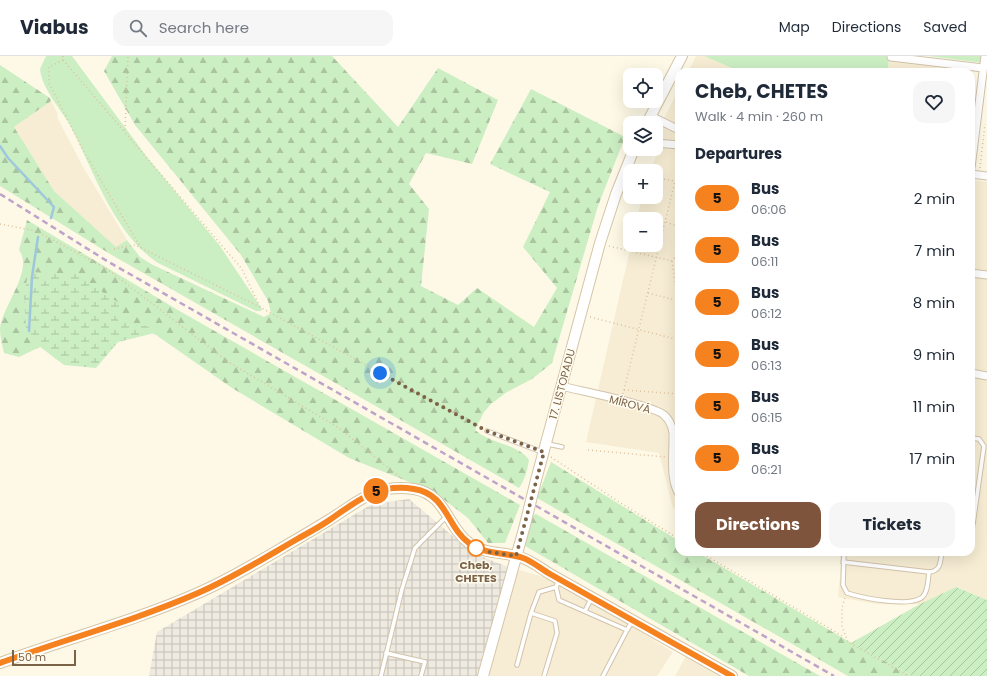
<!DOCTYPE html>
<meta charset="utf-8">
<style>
:root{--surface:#fff;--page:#f6f6f7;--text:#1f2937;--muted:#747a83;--line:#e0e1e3;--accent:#7e553c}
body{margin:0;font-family:Poppins,sans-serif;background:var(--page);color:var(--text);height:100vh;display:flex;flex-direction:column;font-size:15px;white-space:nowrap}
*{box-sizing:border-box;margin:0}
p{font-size:13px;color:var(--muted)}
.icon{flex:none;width:22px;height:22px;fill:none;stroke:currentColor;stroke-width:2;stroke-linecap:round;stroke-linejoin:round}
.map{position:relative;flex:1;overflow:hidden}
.side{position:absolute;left:675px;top:12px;width:300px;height:488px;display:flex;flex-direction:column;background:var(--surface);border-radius:12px;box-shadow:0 4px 16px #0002}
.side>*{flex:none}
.badge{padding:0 8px;border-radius:13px;font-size:14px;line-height:26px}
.controls{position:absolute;left:623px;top:12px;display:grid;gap:8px}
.controls a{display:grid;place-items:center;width:40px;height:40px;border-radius:8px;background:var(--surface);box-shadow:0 4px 16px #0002;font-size:20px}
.scale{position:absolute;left:12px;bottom:10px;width:64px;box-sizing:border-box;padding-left:4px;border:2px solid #7b6348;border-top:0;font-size:11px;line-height:14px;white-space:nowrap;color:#7b6348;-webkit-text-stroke:3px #fffcef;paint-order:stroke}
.you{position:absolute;width:20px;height:20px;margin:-10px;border:3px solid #fff;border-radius:50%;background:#1a73e8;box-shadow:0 0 0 6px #1a73e833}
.map>.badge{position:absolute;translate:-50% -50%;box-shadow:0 0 0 2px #fff}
h2{padding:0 20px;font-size:15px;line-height:36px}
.round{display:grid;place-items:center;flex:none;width:42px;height:42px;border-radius:12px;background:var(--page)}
.overview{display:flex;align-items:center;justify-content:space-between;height:68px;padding:0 20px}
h1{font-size:19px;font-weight:700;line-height:30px}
.primary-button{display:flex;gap:8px;margin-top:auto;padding:8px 20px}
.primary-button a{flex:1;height:46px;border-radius:12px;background:var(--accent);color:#fff;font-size:16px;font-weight:700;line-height:46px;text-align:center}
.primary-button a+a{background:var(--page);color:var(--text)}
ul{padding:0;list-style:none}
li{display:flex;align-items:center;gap:12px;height:52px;padding:0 20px}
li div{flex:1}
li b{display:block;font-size:15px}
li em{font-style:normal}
li .badge{min-width:44px;font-weight:700;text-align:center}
header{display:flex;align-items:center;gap:24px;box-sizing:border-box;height:56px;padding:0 20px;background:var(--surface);border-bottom:1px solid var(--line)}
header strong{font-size:19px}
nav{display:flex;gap:22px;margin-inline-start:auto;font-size:14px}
.search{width:280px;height:36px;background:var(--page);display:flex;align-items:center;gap:10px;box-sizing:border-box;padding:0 14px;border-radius:12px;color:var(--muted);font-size:15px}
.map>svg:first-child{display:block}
</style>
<header>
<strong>Viabus</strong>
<div class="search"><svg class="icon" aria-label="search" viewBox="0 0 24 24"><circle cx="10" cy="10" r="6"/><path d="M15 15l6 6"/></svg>Search here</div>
<nav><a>Map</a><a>Directions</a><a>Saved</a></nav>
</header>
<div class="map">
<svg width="987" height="620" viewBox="0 0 987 620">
<defs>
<pattern id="industrial-grid" width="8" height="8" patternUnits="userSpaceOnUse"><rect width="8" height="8" fill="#eeeae0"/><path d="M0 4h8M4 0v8" fill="none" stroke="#c6c1b8"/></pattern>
<pattern id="forest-firs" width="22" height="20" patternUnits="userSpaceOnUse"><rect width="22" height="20" fill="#cceec3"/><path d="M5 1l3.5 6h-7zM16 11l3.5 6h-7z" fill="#abc4a0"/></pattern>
<pattern id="wetland-marsh" width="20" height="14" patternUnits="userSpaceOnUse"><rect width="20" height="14" fill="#cceec3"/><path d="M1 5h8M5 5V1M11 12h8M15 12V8" fill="none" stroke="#abc4a0"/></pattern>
<pattern id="garden-furrows" width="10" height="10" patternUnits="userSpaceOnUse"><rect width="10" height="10" fill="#cceec3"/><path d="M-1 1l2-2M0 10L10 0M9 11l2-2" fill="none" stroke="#abc4a0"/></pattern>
</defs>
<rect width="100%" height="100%" fill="#fef9e6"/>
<g fill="#f7edd4">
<path d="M 696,0 L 704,0 L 741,16 L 688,16 Z"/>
<path d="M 889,5 L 972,16 L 971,28 L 971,16 L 888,16 Z"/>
<path d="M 679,33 L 679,454 L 673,452 L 659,397 L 586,386 L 631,189 L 656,189 L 656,163 L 637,163 L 642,141 L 656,141 L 656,115 L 650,115 L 660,90 L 664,62 Z"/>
<path d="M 51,45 L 57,56 L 58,63 L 83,111 L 127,184 L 116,191 L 54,135 L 14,71 Z"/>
<path d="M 971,124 L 987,126 L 987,544 L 956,531 L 920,548 L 876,548 L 838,541 L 841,509 L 839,496 L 971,496 Z"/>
<path d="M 508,511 L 559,525 L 673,596 L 657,620 L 477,620 Z"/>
<path d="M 686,600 L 720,620 L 675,620 Z"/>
</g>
<path fill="url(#industrial-grid)" d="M 409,443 L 473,497 L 508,511 L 477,620 L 149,620 L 157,576 L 372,448 Z"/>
<g fill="#cceec3">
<path d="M 46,0 L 72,0 L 147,101 L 220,190 L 262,253 L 261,255 L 256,255 L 158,207 C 113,177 94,115 70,69 C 60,52 42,33 40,13 Z"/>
<path d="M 704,0 L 889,0 L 888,16 L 741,16 Z"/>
<path d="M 928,0 L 985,0 L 984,7 Z"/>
</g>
<g fill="url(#forest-firs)">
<path d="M 112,0 L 332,0 L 398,71 L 438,12 L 498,44 L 472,108 L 426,97 L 409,128 L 429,153 L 421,230 L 458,249 L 477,232 L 534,271 L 557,232 L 523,191 L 550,136 L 490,108 L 531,33 L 625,81 L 598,150 L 552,307 L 532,323 L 507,336 L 491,348 L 484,356 L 475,374 C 491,388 518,388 529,404 C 527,416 525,423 519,432 L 110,198 L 0,130 L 0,9 L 50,42 L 51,45 L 14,71 L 54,135 L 116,191 L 127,184 L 140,201 L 151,208 L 264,261 L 271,257 L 268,245 L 241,199 L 135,69 L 104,15 Z"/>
<path d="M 27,164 L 183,257 L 520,449 L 505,487 L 488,487 L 468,462 L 434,436 L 349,402 L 232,332 L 156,279 L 107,259 L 19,301 L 4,297 C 2,289 0,281 0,272 C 3,249 34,214 19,194 Z"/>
<path d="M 551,406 L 679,485 L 679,496 L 697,496 L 848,585 L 913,620 L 848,620 L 537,442 Z"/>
<path d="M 536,458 L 820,620 L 749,620 L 525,490 L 533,459 Z"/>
</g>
<path fill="url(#wetland-marsh)" d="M 28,216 L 75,218 L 122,249 L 118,264 L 154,272 L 151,278 L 118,286 L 96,312 L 64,309 L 35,287 L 26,273 L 24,241 Z"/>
<path fill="url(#garden-furrows)" d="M 956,531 L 987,544 L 987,620 L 913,620 L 851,587 L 920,548 Z"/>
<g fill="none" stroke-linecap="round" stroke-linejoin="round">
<g stroke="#9ec7dd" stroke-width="2.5">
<path d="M 0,90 L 8,102 L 54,151 L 51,162"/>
<path d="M 29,275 L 32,221 L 38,181"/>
</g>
<g stroke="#d2c3ab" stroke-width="5.5">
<g id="lane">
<path d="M 487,375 L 542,396"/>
<path d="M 971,382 L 979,383 L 984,390 L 973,468"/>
<path d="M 548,388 L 562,391"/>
<path d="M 844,496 L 843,529 L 847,537 C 863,542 907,551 921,542 C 928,538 928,524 929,516"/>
<path d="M 843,506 L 929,516 C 941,515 940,506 942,496"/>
<path d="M 556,531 L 559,544 L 627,574 L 632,566"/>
<path d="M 585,555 L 591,543"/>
<path d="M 531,557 L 555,565 L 557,577 L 544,620"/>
<path d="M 386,597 L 425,606 L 421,620"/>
<path d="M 517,609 L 531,557 L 539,536 L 556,531 L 559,524"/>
<path d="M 381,620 L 402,533 L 415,492 L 447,460"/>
<path d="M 603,620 L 627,574"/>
</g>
</g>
<g stroke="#d2c3ab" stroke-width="9">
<g id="street">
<path d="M 891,1 L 983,12"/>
<path d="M 651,60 L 679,74"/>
<path d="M 656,87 L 679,89"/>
<path d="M 971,112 L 985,0"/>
<path d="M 971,118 L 987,120"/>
<path d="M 971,217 L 987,219"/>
<path d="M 971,317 L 987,320"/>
<path d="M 561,330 C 580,335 653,349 664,359 C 671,365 674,375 673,384 C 673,401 670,424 679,438"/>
</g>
</g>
<g stroke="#d5c5a8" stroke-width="12">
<g id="secondary">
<path d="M 647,67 L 682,0"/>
<path d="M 536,424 L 600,187 L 616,138 L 634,93"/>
<path d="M 0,607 C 66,583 134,565 198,537 C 233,522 266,501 299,482 C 309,476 319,470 329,464 C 358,446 376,427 414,433 C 447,439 446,470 469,487 C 484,498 501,496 517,500 C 529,503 539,511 550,518 L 732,620"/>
<path d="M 483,620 L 525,469"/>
</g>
</g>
<g stroke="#dcc19e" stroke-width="1.5" stroke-dasharray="1 3" stroke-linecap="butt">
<path d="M 63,0 L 63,4 L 242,213 L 260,251"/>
<path d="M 63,4 L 49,11 L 49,27 L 84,96 L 141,192"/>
<path d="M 125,74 L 128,0"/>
<path d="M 980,112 L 985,68"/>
<path d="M 656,122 L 675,125"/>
<path d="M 666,166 L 679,171"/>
<path d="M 0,168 L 36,175 L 107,213 L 227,305 L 339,372 L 401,422"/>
<path d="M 609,190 L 672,205 L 679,196"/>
<path d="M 114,193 L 135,189 L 256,249 L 482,372"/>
<path d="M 672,205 L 679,252"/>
<path d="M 648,237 L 679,245"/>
<path d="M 590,261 L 679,284"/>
<path d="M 624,334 L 679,338"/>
<path d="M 623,338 L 675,125 L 679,126"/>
<path d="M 588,394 L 666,401"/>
<path d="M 551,401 L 619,446 L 679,483"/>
<path d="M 700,496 L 844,581"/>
<path d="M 845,542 L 842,552 L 842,571 L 848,586 L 909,620"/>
</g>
<use href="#lane" stroke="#fff" stroke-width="3.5"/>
<use href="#street" stroke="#fff" stroke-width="7"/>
<use href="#secondary" stroke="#fff" stroke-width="10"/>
<path stroke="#bfa3ca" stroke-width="2.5" stroke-dasharray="6 4" stroke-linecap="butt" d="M 0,138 L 107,205 L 834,620"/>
<g stroke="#d5c5a8" stroke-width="12" stroke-linecap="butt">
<path id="secondary-bridge" d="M 525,469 L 536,424"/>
</g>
<use href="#secondary-bridge" stroke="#fff" stroke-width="10"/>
</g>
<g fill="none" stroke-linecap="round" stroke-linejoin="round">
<g stroke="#fff" stroke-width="9">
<path id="line" d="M 0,607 C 66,583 134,565 198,537 C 233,522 266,501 299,482 C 310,476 321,470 331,463 C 358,444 379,427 414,433 C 447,438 446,470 469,487 C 485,499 505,496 523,502 C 532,505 541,513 550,518 L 732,620"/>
</g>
<use href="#line" stroke="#f5811f" stroke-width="6"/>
<path stroke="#7b6348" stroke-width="4" stroke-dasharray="0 7.2" d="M 380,317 L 487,375 L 544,396 L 516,500 L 490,496 L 476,492"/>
</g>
<circle fill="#fff" stroke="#f5811f" stroke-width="2" cx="476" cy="492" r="8"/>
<g text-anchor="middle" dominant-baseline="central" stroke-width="3" stroke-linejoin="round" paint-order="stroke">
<g font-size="11" fill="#7b6348" stroke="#fffcef">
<text transform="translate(562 328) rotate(-75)">17. LISTOPADU</text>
<text transform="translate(630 348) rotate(15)">MÍROVÁ</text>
</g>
<g font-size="11" font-weight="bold" fill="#7b6348" stroke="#fffcef">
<text x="476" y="509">Cheb,<tspan x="476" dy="13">CHETES</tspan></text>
</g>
</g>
</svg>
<div class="controls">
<a><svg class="icon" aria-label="locate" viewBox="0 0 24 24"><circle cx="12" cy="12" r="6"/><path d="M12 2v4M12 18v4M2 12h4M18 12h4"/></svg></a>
<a><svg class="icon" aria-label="layers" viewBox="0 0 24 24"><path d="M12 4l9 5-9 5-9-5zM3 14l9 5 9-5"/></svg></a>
<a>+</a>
<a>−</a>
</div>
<div class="scale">50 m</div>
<div class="you" style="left:380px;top:317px"></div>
<b class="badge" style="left:376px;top:435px;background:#f5811f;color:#111">5</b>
<section class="side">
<div class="overview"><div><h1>Cheb, CHETES</h1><p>Walk · 4 min · 260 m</p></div><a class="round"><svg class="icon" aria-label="heart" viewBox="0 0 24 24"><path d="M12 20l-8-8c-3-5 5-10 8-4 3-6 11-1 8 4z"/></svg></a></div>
<h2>Departures</h2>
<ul>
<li><span class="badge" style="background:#f5811f;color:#111">5</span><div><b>Bus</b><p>06:06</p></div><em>2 min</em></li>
<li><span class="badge" style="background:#f5811f;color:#111">5</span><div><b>Bus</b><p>06:11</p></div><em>7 min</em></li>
<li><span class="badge" style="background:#f5811f;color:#111">5</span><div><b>Bus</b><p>06:12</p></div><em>8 min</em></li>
<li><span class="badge" style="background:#f5811f;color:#111">5</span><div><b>Bus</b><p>06:13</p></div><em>9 min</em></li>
<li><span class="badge" style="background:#f5811f;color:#111">5</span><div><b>Bus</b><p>06:15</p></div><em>11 min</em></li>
<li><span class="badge" style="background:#f5811f;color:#111">5</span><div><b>Bus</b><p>06:21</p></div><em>17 min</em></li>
</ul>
<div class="primary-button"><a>Directions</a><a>Tickets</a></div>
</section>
</div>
